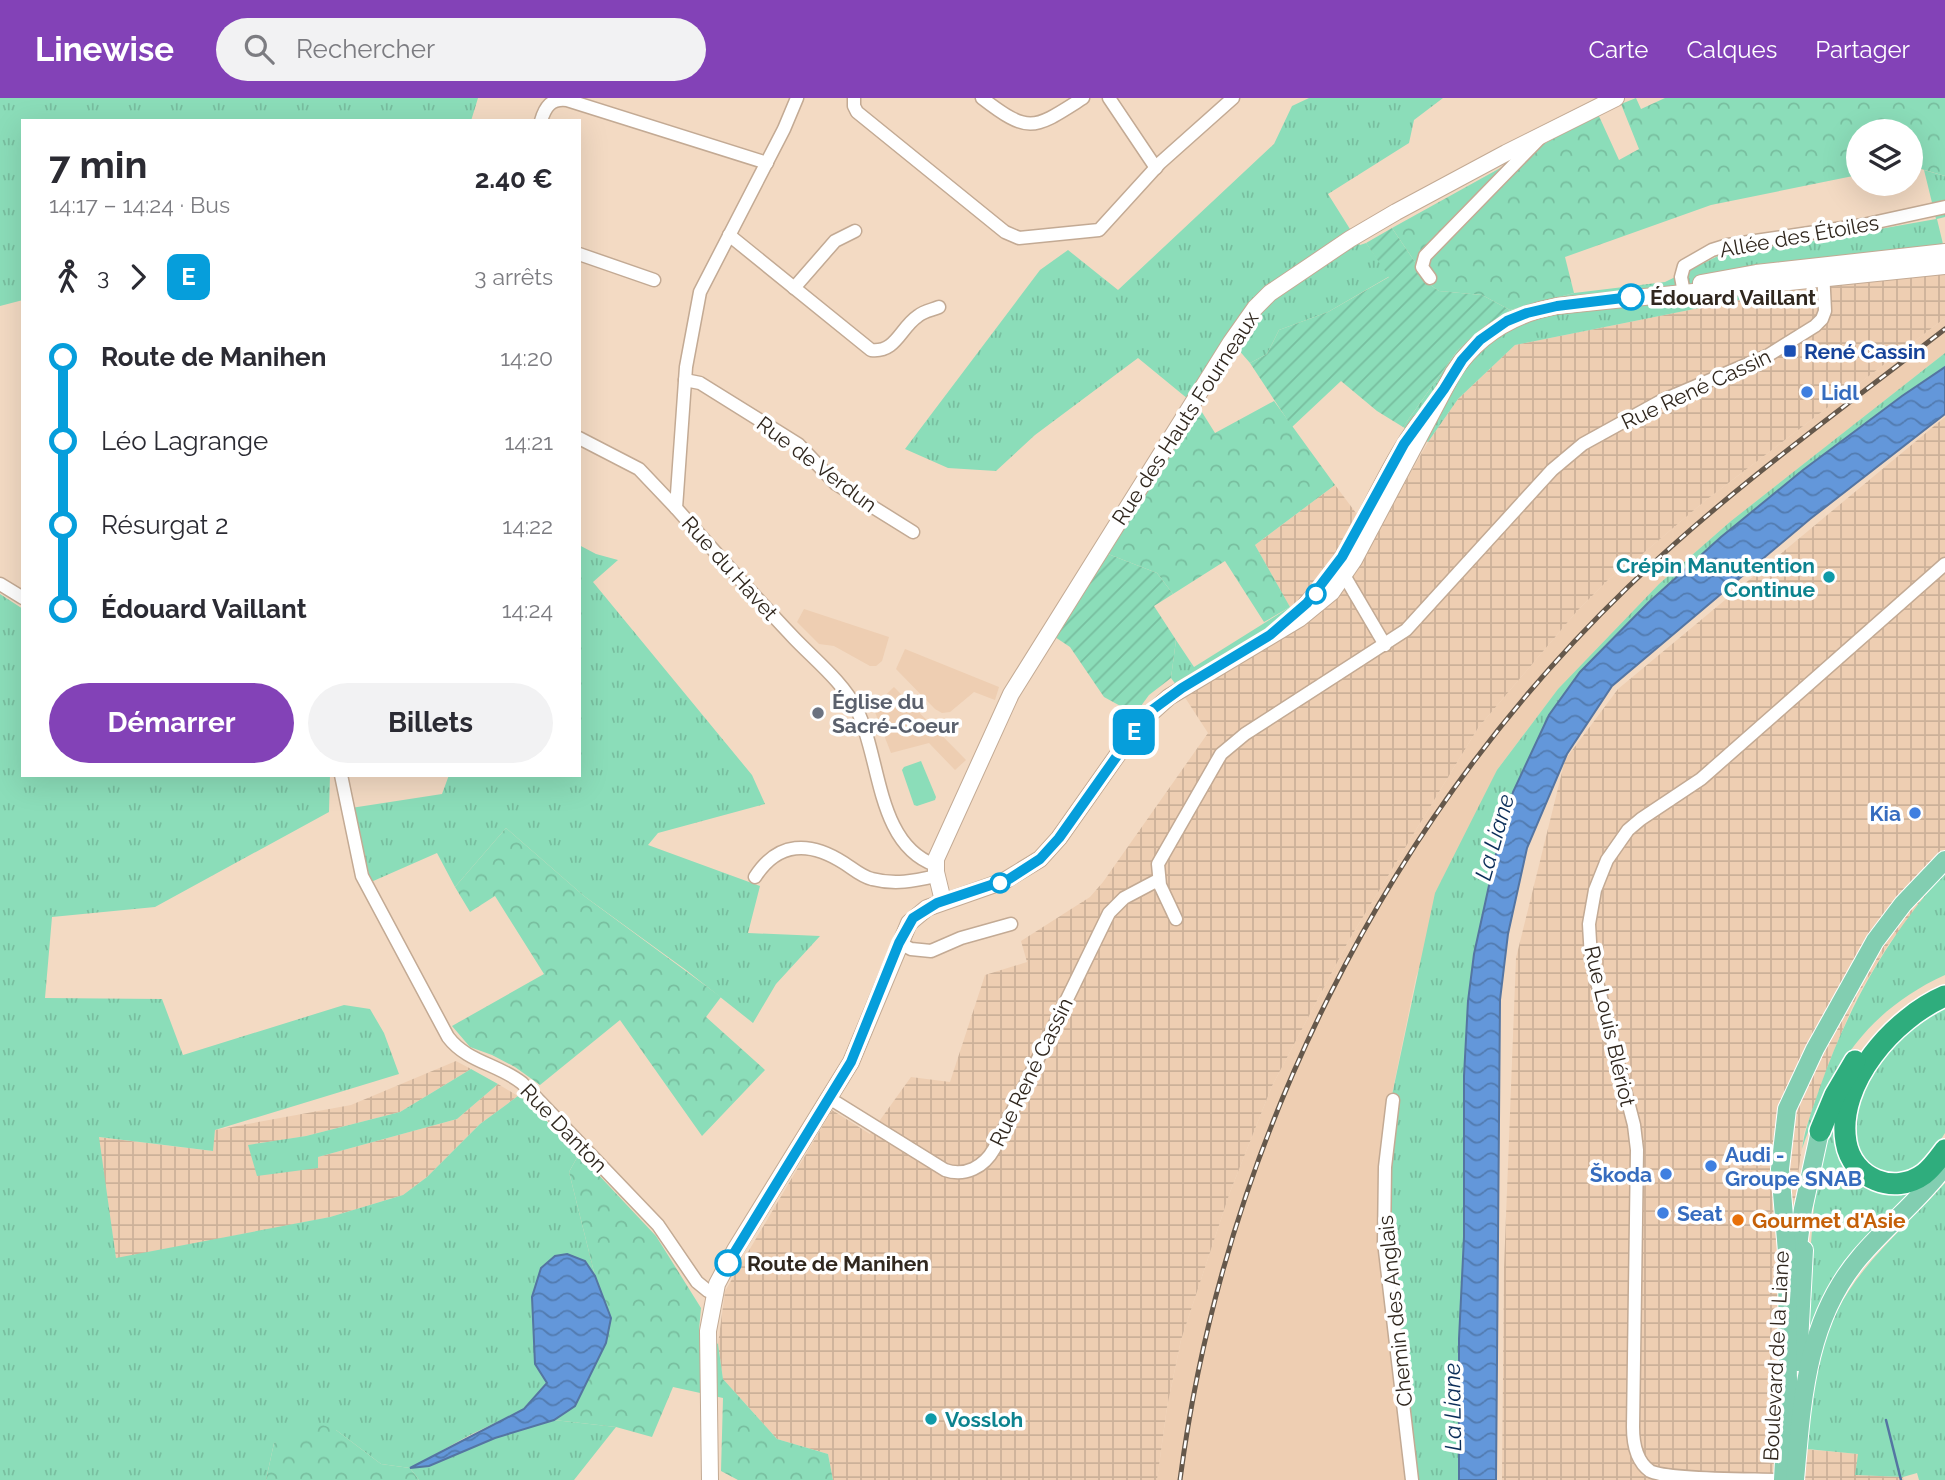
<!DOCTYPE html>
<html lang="fr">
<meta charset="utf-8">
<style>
:root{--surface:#fff;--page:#f2f2f3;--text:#2b2b33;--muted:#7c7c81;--accent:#8342b7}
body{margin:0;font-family:Raleway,sans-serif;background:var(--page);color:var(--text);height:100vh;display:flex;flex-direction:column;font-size:26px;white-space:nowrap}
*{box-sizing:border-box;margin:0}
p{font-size:23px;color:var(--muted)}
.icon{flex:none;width:38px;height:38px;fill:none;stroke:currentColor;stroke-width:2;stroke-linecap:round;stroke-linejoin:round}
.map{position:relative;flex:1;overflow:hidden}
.panel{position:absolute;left:21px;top:21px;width:560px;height:658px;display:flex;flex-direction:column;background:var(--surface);border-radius:0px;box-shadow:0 7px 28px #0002}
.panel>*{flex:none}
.badge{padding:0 14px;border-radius:10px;font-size:24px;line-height:46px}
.tools{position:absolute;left:1846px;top:21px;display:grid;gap:14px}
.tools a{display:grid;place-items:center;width:77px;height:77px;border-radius:50%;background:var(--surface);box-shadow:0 7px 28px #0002;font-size:35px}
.map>.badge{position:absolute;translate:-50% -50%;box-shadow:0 0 0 4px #fff}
.legs{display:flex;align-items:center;gap:10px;height:77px;padding:0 28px;font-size:23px}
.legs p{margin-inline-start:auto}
.headline{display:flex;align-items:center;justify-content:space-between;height:119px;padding:0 28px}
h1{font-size:38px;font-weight:700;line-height:52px}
.button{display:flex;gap:14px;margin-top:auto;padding:14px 28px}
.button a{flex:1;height:80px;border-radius:42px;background:var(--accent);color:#fff;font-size:28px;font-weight:700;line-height:80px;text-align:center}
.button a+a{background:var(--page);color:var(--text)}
ul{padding:0 28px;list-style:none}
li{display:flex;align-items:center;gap:24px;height:84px;font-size:26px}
li i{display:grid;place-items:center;width:10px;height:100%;margin:0 9px;background:currentColor}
li i::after{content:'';width:18px;height:18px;margin:-9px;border:5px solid;border-radius:50%;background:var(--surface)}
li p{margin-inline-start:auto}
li:first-child i{background:linear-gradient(#0000 50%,currentColor 0)}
li:last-child i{background:linear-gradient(currentColor 50%,#0000 0)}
header{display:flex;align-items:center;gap:42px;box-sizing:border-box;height:98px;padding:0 35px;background:var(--accent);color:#fff}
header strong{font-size:33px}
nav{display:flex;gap:38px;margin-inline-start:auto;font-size:24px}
.search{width:490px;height:63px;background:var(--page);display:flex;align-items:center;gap:18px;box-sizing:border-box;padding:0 24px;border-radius:38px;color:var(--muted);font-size:26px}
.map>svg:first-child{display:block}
</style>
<header>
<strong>Linewise</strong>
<div class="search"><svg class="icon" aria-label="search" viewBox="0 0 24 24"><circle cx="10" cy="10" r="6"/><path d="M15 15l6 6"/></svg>Rechercher</div>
<nav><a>Carte</a><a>Calques</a><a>Partager</a></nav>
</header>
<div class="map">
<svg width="1945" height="1382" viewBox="0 0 1945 1382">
<defs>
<pattern id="industrial-grid" width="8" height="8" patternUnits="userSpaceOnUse" patternTransform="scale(1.75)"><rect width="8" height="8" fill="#eeceb2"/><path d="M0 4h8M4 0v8" fill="none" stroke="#ccb199"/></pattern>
<pattern id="grass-tufts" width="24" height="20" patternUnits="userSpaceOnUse" patternTransform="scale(1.75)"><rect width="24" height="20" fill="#8bddb9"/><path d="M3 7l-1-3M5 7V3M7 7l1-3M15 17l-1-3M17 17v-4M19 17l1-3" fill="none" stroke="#78be9f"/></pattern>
<pattern id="forest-crowns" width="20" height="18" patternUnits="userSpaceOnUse" patternTransform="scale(1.75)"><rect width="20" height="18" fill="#8bddb9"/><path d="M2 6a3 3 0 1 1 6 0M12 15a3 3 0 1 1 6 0" fill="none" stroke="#78be9f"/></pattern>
<pattern id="garden-furrows" width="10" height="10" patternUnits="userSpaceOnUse" patternTransform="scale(1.75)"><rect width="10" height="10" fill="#8bddb9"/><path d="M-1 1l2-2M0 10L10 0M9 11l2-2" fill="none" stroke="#78be9f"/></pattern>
<pattern id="water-waves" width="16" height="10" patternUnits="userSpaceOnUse" patternTransform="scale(1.75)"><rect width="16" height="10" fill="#6397da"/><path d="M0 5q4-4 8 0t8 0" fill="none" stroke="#527bb0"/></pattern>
</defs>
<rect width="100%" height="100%" fill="#f3dac3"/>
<g fill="#eeceb2">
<path d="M 1945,220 L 1945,255 L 1731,423 L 1659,486 L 1558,591 L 1497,672 L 1416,879 L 1385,1030 L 1407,1382 L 1157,1382 L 1167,1309 L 1181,1242 L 1230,1094 L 1272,988 L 1349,842 L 1478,630 L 1578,512 L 1609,481 L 1633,464 L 1706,402 Z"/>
<path d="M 804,511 L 889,539 L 882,563 L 876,568 L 870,568 L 834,548 L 819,546 L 797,524 Z"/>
<path d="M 905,551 L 999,589 L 995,602 L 974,594 L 950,614 L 942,615 L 935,611 L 896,571 Z"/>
<path d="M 894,589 L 966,662 L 955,672 L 929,645 L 891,655 L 873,609 Z"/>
</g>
<g fill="url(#industrial-grid)">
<path d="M 1945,173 L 1945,220 L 1706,402 L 1633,464 L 1609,481 L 1578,512 L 1478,630 L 1349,842 L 1272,988 L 1230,1094 L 1181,1242 L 1167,1309 L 1157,1382 L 833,1382 L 828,1356 L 777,1341 L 723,1281 L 718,1246 L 725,1193 L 832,1012 L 870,1036 L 911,979 L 950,984 L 985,877 L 1027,864 L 1021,843 L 1090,799 L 1103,784 L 1208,635 L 1184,598 L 1301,529 L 1255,447 L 1335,387 L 1374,439 L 1428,344 L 1458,301 L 1515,247 L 1794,191 Z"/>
<path d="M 1945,319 L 1945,774 L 1888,847 L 1856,900 L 1830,962 L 1804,1035 L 1797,1084 L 1794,1135 L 1782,1245 L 1777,1349 L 1859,1356 L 1856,1377 L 1903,1379 L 1904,1382 L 1502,1382 L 1504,1170 L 1516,860 L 1565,662 L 1618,591 Z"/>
<path d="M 456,963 L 471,971 L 400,1014 L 306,1038 L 249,1047 L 317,1070 L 318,1059 L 457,1021 L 498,986 L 518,998 L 480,1026 L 427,1079 L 403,1097 L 330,1119 L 116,1161 L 98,1039 L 212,1053 L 215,1032 L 351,1007 Z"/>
</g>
<g fill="url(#grass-tufts)">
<path d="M 0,0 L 478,0 L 471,23 L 23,23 L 23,202 L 0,208 Z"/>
<path d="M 1309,0 L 1443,0 L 1414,22 L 1409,45 L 1328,96 L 1360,147 L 1366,145 L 1390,178 L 1328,214 L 1279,232 L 1267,256 L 1250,265 L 1237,250 L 1225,240 L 1188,301 L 1138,260 L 1035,337 L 996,373 L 948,370 L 905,351 L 1040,172 L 1068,152 L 1118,192 L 1274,46 L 1292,8 Z"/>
<path d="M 1924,72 L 1945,78 L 1945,119 L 1937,121 L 1943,146 L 1794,191 L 1515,247 L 1458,301 L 1428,344 L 1403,329 L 1457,253 L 1485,228 L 1510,212 L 1574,195 L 1665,184 L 1724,155 L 1818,142 L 1936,121 Z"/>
<path d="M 1945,255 L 1945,269 L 1902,298 L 1803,372 L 1721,439 L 1648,505 L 1580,574 L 1549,617 L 1513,694 L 1495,760 L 1474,856 L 1468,903 L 1464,978 L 1464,1139 L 1459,1241 L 1459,1382 L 1407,1382 L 1382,1159 L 1385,1030 L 1435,795 L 1497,672 L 1558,591 L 1659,486 L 1731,423 Z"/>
<path d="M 579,447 L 596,456 L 618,462 L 593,484 L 752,677 L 765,706 L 658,735 L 648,747 L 760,788 L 748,835 L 820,838 L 776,886 L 753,925 L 686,872 L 584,798 L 506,730 L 455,789 L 437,755 L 371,784 L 351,710 L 442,696 L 449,677 L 579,677 Z"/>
<path d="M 0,496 L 23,511 L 23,677 L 330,677 L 329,714 L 155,809 L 52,819 L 45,900 L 162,901 L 183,957 L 344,907 L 370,911 L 384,935 L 399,976 L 215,1032 L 213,1053 L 99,1039 L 116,1160 L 330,1119 L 403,1097 L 427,1079 L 480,1026 L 518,998 L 527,1003 L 579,1056 L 569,1074 L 595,1178 L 585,1163 L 532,1199 L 535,1266 L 547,1285 L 524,1311 L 470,1337 L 412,1369 L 429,1368 L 495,1340 L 554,1322 L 616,1329 L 574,1382 L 419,1382 L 410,1370 L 381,1366 L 336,1332 L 274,1345 L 266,1382 L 0,1382 Z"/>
<path d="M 1290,509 L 1301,529 L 1184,598 L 1171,580 L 1176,542 L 1194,569 Z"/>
<path d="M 1945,774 L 1945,877 C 1866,913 1829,972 1802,1051 C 1805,1029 1813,1010 1820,989 C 1849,907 1887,840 1945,774 Z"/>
<path d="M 1945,907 L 1945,1035 L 1934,1052 L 1922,1087 L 1830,1194 L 1814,1220 L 1806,1247 L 1803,1246 L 1816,1082 L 1827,1039 L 1842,998 L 1899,936 Z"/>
<path d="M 471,971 L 498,986 L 457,1021 L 318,1059 L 318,1070 L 257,1078 L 248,1047 L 306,1038 L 400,1014 Z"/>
<path d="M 1945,1085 L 1945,1382 L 1919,1382 L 1917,1375 L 1903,1379 L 1855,1377 L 1858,1356 L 1807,1351 C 1812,1305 1815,1255 1837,1213 C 1862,1164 1908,1126 1945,1085 Z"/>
</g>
<g fill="url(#forest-crowns)">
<path d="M 1636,0 L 1641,11 L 1665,0 L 1945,0 L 1945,78 L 1911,68 L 1911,33 L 1858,33 L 1858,77 L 1711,107 L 1565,159 L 1574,195 L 1510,212 L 1482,197 L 1439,193 L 1422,181 L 1415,164 L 1392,130 L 1598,16 L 1619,62 L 1639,51 L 1621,6 Z"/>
<path d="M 1274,303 L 1335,387 L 1255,447 L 1290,509 L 1264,524 L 1225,463 L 1173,496 L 1157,475 L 1108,456 L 1200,311 L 1215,335 Z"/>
<path d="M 506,730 L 584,798 L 721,899 L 706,919 L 765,972 L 702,1038 L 620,922 L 540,987 L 515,969 L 492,957 L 470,949 L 452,928 L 544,876 L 495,798 L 470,814 L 455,789 Z"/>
<path d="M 579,1056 L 656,1138 L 701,1210 L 699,1232 L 718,1246 L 723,1281 L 777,1341 L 828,1356 L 833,1382 L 738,1382 L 721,1373 L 723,1300 L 673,1289 L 652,1339 L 616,1329 L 554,1322 L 575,1308 L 590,1277 L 611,1220 L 596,1182 L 569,1074 Z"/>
<path d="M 318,1325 L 336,1332 L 381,1366 L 410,1370 L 419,1382 L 266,1382 L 274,1345 Z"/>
</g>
<path fill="#8bddb9" d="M 921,663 L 936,699 L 935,702 L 917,708 L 914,707 L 902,672 L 904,669 Z"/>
<g fill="url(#garden-furrows)">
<path d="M 1392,130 L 1415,164 L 1422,181 L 1439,193 L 1482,197 L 1510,212 L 1485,228 L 1457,253 L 1403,329 L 1377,313 L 1341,283 L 1292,329 L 1250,265 L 1267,256 L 1279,232 L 1328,214 L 1389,179 L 1366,145 Z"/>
<path d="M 1108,456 L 1157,475 L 1173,496 L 1154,508 L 1176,542 L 1171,580 L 1149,597 L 1135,616 L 1104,599 L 1070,549 L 1055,539 Z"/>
</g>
<g fill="url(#water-waves)" stroke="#5475a2" stroke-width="2">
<path d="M 1945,269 L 1945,316 L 1810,421 L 1612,588 L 1567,656 L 1527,750 L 1508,836 L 1500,902 L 1496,1382 L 1459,1382 L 1459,1241 L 1464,1139 L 1464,978 L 1468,903 L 1474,856 L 1495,760 L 1513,694 L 1549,617 L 1580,574 L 1648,505 L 1721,439 L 1803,372 L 1902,298 Z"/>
<path d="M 567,1156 L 585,1163 L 595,1178 L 611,1220 L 606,1245 L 575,1308 L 554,1322 L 495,1340 L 429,1368 L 410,1370 L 524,1311 L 547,1285 L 535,1266 L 532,1199 L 541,1170 L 555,1158 Z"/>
</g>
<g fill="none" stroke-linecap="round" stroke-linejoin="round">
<path stroke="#5475a2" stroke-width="2.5" d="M 1886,1322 L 1901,1382"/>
<g stroke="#c3aa94" stroke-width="15">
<g id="street">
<path d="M 797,0 L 784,31 L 700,194 L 686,269 L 676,410 C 715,454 754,498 794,540 C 815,562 843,584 857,612 C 881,660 876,746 935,767"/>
<path d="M 854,0 L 854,8 L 857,14 L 1005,134 L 1019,140 L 1099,132 L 1160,65 L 1233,0"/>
<path d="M 982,0 C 1030,37 1034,31 1083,0"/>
<path d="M 1109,0 L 1156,70"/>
<path d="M 541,23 C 545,9 551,0 567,2 L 767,65"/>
<path d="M 729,137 L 871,252 C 896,255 900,230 918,218 C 924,213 932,212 939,209"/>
<path d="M 579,156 L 654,182"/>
<path d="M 1430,180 L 1422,169 L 1425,158 L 1540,40"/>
<path d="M 794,190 L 835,143 L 855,133"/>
<path d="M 1684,195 L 1681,179 L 1684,168 L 1712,152 L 1728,147 L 1863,127 L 1945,109"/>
<path d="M 685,282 L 700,285 L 798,346 L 836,386 L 913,434"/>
<path d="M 579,340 L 639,371 L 676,410"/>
<path d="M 1341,472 L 1385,547"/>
<path d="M 0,486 L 23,500"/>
<path d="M 341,677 L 362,778 L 448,939 C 467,964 498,966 522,985 L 658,1127 L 697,1184 L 708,1193 L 715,1194"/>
<path d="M 755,779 C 778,743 810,743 844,765 C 852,770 862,779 872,781 C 895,787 914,783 936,778"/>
<path d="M 1176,821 L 1160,787 L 1158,766 L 1221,656 L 1245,636 L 1406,532 L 1552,372 L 1583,346 L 1661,303 L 1767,258 L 1815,228 L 1822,221 L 1825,213 L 1823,172"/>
<path d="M 899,845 L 911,851 L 931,853 L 961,840 L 1011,826"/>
<path d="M 829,1000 L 945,1072 C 965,1079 984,1069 994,1051 L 1109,815 L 1124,800 L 1158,782"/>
<path d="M 1393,1002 L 1385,1069 L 1384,1144 L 1412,1382"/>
<path d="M 1777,1382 C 1752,1381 1668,1382 1650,1373 C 1636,1363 1633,1345 1633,1329 L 1637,1052 L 1634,1027 L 1591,861 L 1589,826 L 1595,792 L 1607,762 L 1628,732 L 1641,721 L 1701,681 L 1945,466"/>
</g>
</g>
<g stroke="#c3aa94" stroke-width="18">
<g id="secondary">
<path d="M 1701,185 L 1756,175 L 1945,154"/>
<path d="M 1306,506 C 1357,456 1377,381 1420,324"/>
<path d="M 943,803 L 936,774 L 936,761 L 1011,596 L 1231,244 L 1255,210 L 1270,195 L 1350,141 L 1396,114 L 1506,55 L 1616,0"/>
<path d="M 710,1382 L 708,1233 L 717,1186 L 735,1152 L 851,964 L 909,825 L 927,810 L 1004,783 L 1040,761 L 1059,740 L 1140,625 L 1169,599 L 1299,521 L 1332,494 L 1354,462 L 1453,275 C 1478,237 1513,216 1557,208 L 1945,168"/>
</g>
</g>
<g stroke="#fff" stroke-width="20">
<g id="primary">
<path d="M 1796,1163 L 1803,1111 L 1820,1033"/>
<path d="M 1798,1264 L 1804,1152"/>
<path d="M 1788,1294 L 1787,1154 L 1780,1071 L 1787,1011 L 1815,951 L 1875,843 L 1903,806 L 1945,762"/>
<path d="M 1783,1382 L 1788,1282"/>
<path d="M 1795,1382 C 1802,1303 1806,1222 1860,1159 C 1887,1127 1920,1102 1945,1068"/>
</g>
</g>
<g stroke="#fff" stroke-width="24">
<g id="highway">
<path d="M 1945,898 C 1894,920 1836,985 1846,1044 C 1852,1081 1894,1098 1924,1076 C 1933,1069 1939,1060 1945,1052"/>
<path d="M 1820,1033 L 1835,997 L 1855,963"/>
</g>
</g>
<use href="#street" stroke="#fff" stroke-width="12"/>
<use href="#secondary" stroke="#fff" stroke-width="16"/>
<use href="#primary" stroke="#82ceb1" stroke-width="18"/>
<use href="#highway" stroke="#2fad7d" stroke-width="21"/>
<g stroke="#65584b" stroke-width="5">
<path id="rail" d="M 1180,1382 C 1224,1047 1385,723 1628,489 C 1726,394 1838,314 1945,231"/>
</g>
<use href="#rail" stroke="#fff" stroke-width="2.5" stroke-dasharray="8" stroke-linecap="butt"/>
</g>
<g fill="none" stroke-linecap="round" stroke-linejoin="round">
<g stroke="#fff" stroke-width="16">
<path id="line-1" d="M 728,1165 L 851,964 L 899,845 L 913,820 L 937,805 L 1009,781 L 1040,761 L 1059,740 L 1136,631 L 1152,612 L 1182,590 L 1270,537 L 1307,505 L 1342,459 L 1404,346 L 1444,291 L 1462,262 L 1480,242 L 1507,223 L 1527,215 L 1557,208 L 1631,199"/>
</g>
<use href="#line-1" stroke="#069edb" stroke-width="10"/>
</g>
<g fill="#fff" stroke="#069edb" stroke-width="3.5">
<circle cx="1631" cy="199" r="12"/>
<circle cx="1316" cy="496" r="9"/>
<circle cx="1000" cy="785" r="9"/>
<circle cx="728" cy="1165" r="12"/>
</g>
<rect fill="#1a4fb4" stroke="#fff" stroke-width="2.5" x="1783" y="246" width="14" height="14" rx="3.5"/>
<g fill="#3f7fe0" stroke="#fff" stroke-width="2.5">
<circle cx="1807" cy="294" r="7"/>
<circle cx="1915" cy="715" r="7"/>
<circle cx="1711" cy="1068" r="7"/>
<circle cx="1666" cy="1076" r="7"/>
<circle cx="1663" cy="1115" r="7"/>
</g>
<g fill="#0f9aa8" stroke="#fff" stroke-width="2.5">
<circle cx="1829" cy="479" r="7"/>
<circle cx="931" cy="1321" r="7"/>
</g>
<circle fill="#6b7280" stroke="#fff" stroke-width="2.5" cx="818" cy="615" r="7"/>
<circle fill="#e8710a" stroke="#fff" stroke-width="2.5" cx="1738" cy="1122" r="7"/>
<g text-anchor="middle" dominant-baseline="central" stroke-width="7" stroke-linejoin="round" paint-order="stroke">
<g font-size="21" fill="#30271e" stroke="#fff">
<text transform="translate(1799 138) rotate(-10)">Allée des Étoiles</text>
<text transform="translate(1696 291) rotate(-25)">Rue René Cassin</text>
<text transform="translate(1185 320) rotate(-57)">Rue des Hauts Fourneaux</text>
<text transform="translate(817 366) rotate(37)">Rue de Verdun</text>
<text transform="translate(730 470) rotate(48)">Rue du Havet</text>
<text transform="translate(1610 928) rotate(77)">Rue Louis Blériot</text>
<text transform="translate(1031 974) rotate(-64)">Rue René Cassin</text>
<text transform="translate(564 1030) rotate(46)">Rue Danton</text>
<text transform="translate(1395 1213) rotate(-96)">Chemin des Anglais</text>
<text transform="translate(1776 1258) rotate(-87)">Boulevard de la Liane</text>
</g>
<g font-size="21" font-weight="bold" fill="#30271e" stroke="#fff" text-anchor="start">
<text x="1650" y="199">Édouard Vaillant</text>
<text x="747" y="1165">Route de Manihen</text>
</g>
<g font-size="21" font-weight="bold" fill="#164399" stroke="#fff" text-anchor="start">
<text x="1804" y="253">René Cassin</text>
</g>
<g font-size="21" font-weight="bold" fill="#366cbe" stroke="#fff" text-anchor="start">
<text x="1821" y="294">Lidl</text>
<text x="1901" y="715" text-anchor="end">Kia</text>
<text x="1725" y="1056">Audi -<tspan x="1725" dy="24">Groupe SNAB</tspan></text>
<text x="1652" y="1076" text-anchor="end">Škoda</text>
<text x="1677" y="1115">Seat</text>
</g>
<g font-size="21" font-weight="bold" fill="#0d838f" stroke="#fff" text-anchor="end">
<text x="1815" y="467">Crépin Manutention<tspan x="1815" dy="24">Continue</tspan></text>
<text x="945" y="1321" text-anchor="start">Vossloh</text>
</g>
<g font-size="21" font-weight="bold" fill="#5b616d" stroke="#fff" text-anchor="start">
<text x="832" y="603">Église du<tspan x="832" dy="24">Sacré-Coeur</tspan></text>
</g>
<g font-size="21" font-weight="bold" fill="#c56008" stroke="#fff" text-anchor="start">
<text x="1752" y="1122">Gourmet d'Asie</text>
</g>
<g font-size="23" font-style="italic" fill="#0b2e59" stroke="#fff">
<text transform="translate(1494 739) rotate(-74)">La Liane</text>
<text transform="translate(1452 1309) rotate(-91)">La Liane</text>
</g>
</g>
</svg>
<div class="tools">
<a><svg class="icon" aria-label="layers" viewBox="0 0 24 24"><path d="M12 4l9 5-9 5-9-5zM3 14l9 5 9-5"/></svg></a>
</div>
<b class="badge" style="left:1134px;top:634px;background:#069edb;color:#fff">E</b>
<section class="panel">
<div class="headline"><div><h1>7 min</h1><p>14:17 – 14:24 · Bus</p></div><b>2.40 €</b></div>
<div class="legs"><svg class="icon" aria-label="walk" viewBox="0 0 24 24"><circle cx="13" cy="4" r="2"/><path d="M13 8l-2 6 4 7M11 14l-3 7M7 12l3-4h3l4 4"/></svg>3<svg class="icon" aria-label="forward" viewBox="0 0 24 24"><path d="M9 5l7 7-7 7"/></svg><b class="badge" style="background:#069edb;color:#fff">E</b><p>3 arrêts</p></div>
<ul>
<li><i style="color:#069edb"></i><b>Route de Manihen</b><p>14:20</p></li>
<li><i style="color:#069edb"></i><span>Léo Lagrange</span><p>14:21</p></li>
<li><i style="color:#069edb"></i><span>Résurgat 2</span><p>14:22</p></li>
<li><i style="color:#069edb"></i><b>Édouard Vaillant</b><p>14:24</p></li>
</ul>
<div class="button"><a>Démarrer</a><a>Billets</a></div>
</section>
</div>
